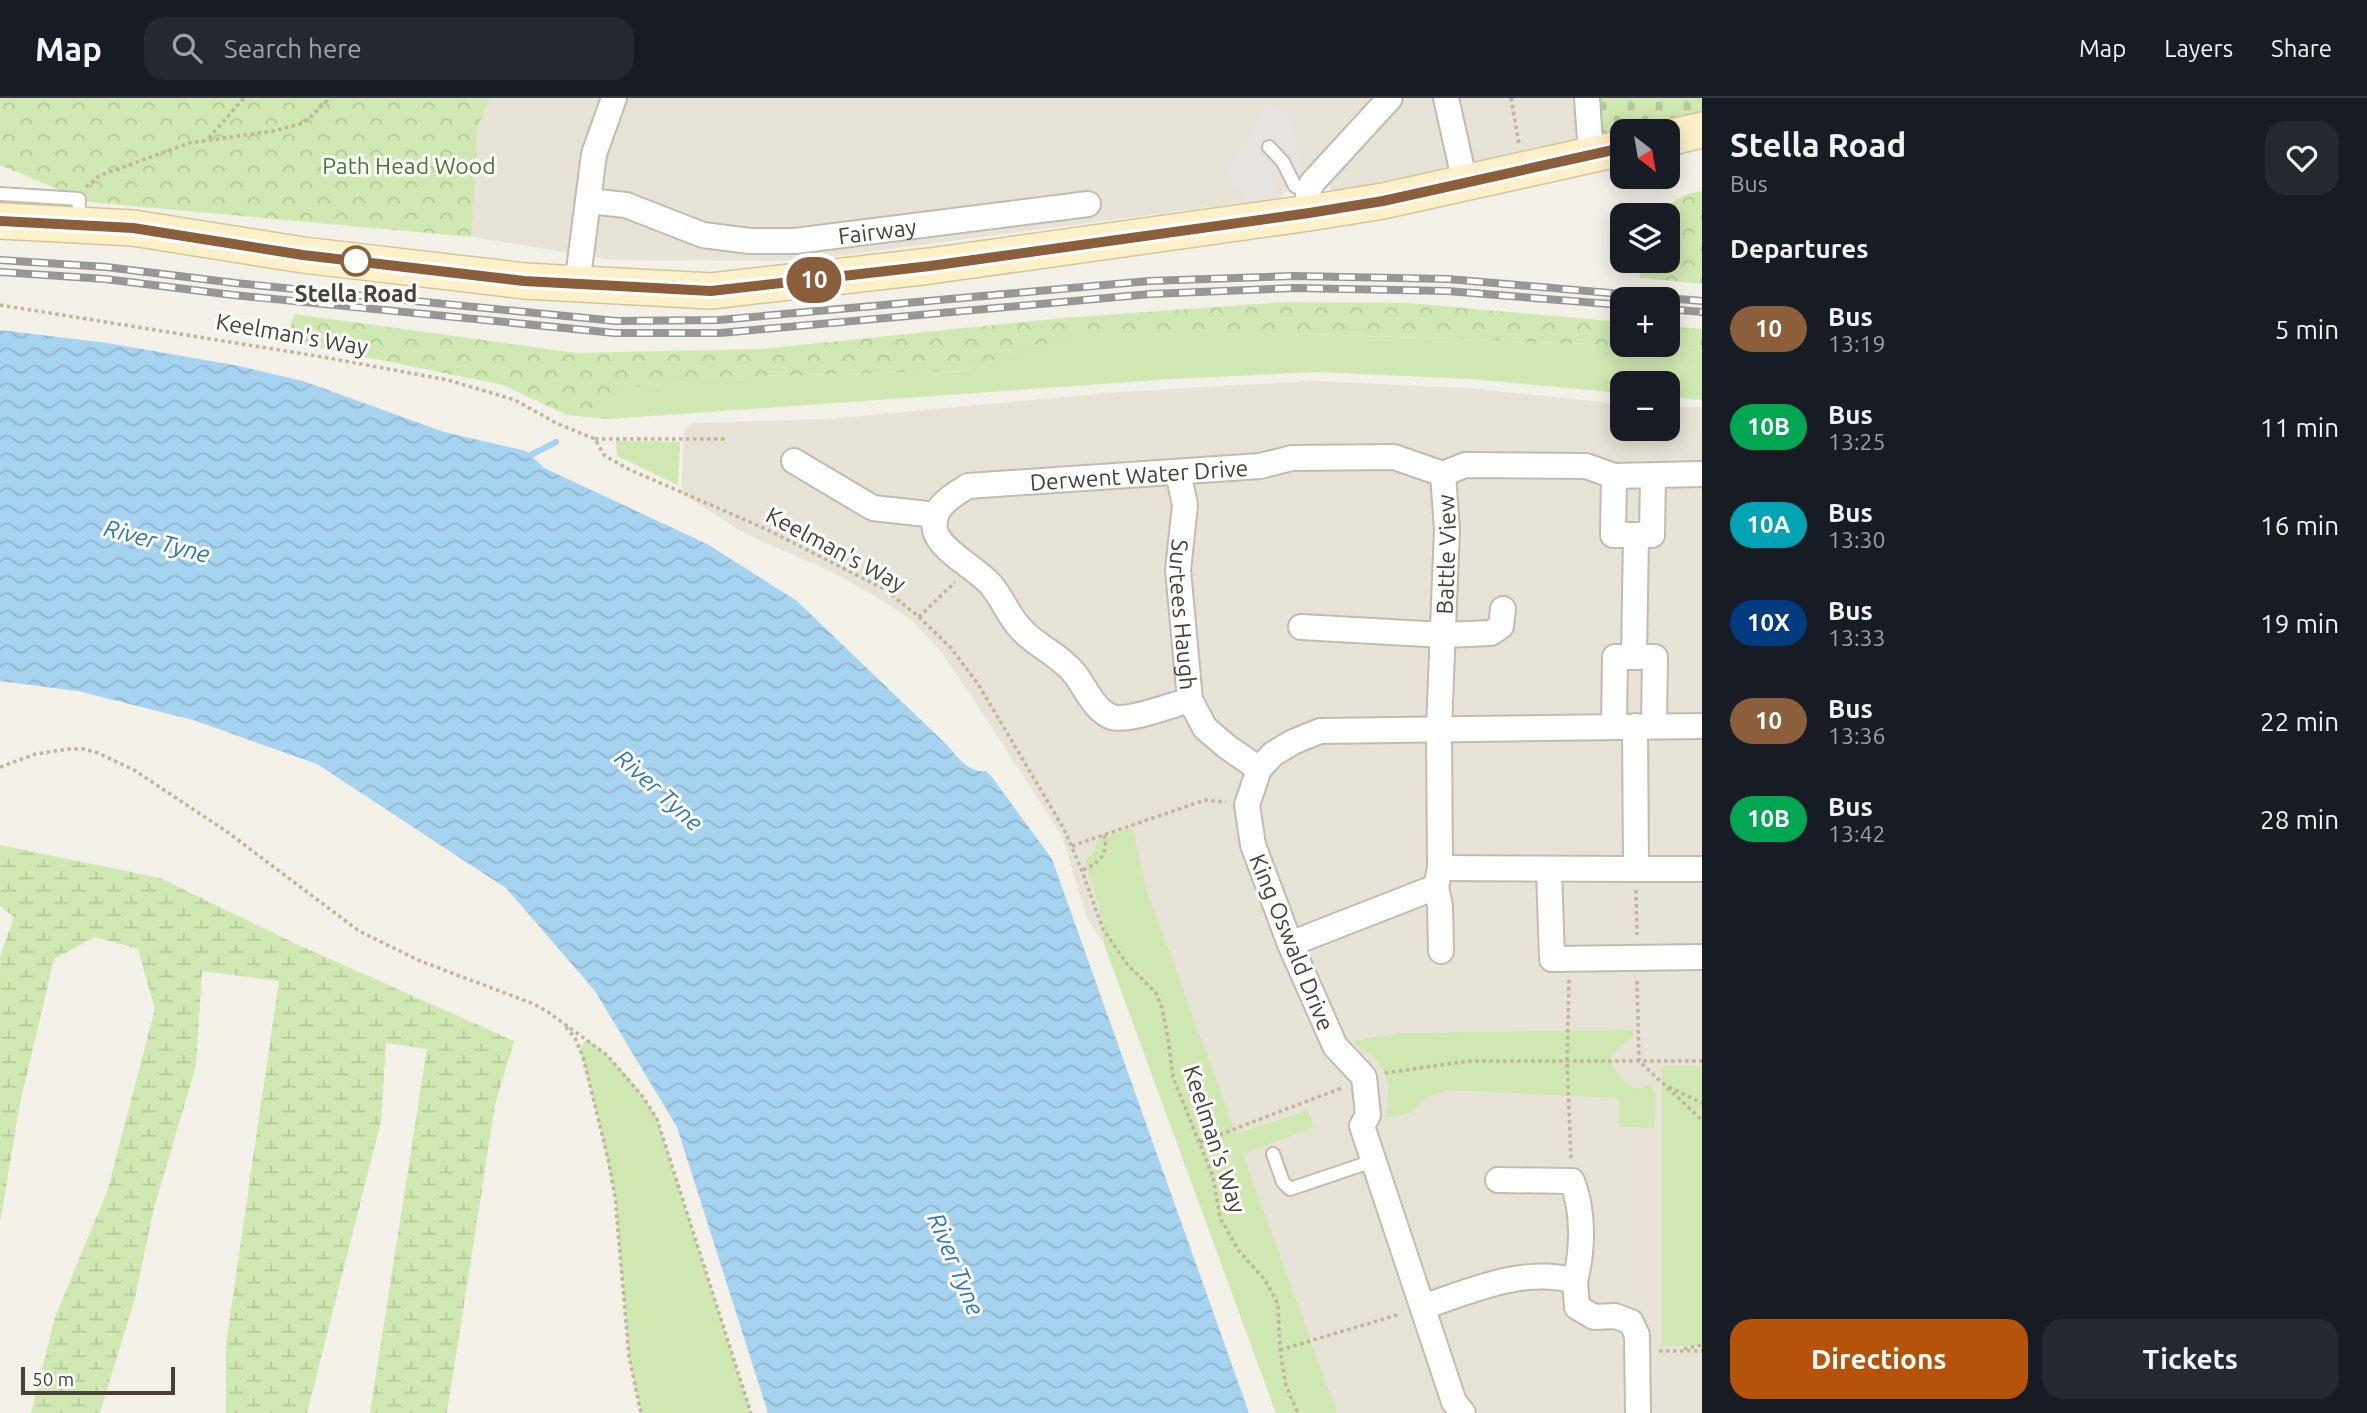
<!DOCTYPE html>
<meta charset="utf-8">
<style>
:root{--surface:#171b24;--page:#242831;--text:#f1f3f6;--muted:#9ea1a6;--line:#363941;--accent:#b45309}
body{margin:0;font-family:Ubuntu,sans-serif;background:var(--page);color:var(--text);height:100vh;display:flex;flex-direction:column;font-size:26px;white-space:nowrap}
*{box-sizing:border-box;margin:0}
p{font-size:23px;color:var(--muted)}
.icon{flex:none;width:38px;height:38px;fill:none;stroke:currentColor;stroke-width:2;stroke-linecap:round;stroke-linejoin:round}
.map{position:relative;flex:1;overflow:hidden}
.side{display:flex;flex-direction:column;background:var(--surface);width:665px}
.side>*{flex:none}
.badge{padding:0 14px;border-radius:23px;font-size:24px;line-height:46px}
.needle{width:46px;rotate:149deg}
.buttons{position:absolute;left:1610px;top:21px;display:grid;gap:14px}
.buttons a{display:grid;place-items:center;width:70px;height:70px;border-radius:14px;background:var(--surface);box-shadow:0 4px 18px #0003;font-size:35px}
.scale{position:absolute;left:21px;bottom:18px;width:154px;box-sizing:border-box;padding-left:7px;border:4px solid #484137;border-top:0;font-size:19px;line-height:24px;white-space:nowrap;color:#484137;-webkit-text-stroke:5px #fff;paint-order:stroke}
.map>.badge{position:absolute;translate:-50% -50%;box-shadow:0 0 0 4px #fff}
h2{padding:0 28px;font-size:26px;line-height:63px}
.round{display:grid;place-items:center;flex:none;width:74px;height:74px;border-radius:21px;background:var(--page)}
.overview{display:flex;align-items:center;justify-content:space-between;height:119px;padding:0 28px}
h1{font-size:33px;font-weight:600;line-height:52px}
.action{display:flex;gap:14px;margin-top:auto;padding:14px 28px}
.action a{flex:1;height:80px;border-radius:21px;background:var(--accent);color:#fff;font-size:28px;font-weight:600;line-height:80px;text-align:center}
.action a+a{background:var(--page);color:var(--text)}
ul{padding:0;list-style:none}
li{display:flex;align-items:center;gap:21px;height:98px;padding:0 28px}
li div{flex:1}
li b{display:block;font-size:26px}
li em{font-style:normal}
li .badge{min-width:77px;font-weight:700;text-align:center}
header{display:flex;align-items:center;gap:42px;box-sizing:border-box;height:98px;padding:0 35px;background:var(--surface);border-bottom:2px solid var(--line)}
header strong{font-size:33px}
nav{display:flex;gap:38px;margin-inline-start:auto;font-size:24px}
.search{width:490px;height:63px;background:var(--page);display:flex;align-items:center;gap:18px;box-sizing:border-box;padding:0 24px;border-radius:21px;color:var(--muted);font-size:26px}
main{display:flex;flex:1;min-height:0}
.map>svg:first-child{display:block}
</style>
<header>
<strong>Map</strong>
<div class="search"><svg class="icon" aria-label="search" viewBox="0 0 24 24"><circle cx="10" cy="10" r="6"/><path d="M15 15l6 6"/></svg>Search here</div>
<nav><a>Map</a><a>Layers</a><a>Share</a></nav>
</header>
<main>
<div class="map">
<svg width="1702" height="1315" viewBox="0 0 1702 1315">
<defs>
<pattern id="forest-crowns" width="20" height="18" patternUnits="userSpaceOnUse" patternTransform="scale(1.75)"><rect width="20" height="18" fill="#d0e8b2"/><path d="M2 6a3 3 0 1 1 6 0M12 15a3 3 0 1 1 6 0" fill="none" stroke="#b4c89a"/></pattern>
<pattern id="wetland-marsh" width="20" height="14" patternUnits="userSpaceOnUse" patternTransform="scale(1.75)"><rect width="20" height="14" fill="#d0e8b2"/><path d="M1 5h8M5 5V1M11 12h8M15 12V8" fill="none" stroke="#b4c89a"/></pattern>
<pattern id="cemetery-stones" width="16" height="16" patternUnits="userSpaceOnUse" patternTransform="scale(1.75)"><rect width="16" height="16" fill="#d0e8b2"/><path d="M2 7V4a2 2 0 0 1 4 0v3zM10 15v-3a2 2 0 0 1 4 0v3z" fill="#b4c89a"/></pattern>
<pattern id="water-waves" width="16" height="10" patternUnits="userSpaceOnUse" patternTransform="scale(1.75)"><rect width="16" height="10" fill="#a6d3f0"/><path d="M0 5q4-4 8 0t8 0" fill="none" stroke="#90b6ce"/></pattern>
</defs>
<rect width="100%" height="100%" fill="#f4f1e9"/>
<g fill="#e8e3d7">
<path d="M 490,0 L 1376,0 L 1280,100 L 798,163 L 614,162 L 472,139 L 478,28 Z"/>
<path d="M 1407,0 L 1595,0 L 1599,44 L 1333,99 L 1328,78 L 1333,70 Z"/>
<path d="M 1313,283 L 1466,290 L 1622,306 L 1622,331 L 1668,331 L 1668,309 L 1702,309 L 1702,1315 L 1276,1315 L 1104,846 L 1087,820 L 1062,738 L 970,596 L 939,551 L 912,522 L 890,507 L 834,475 L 744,435 L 681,395 L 684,334 L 692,325 L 828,321 L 1120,294 Z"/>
</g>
<g fill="#d0e8b2">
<path d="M 1075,236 L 1311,236 L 1702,250 L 1702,302 L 1668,299 L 1668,285 L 1622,285 L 1622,295 L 1471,281 L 1317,274 L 1172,281 L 609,321 L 612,292 L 716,279 L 963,273 Z"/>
<path d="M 616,343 L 680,344 L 678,387 L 617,358 Z"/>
<path d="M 1132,730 L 1147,793 L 1236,1036 L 1308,1012 L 1314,1029 L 1243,1056 L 1337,1315 L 1276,1315 L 1104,846 L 1100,813 L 1085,761 L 1093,756 L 1097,742 Z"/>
<path d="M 1634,932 L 1632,940 L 1619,949 L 1611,958 C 1614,975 1621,981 1635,991 L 1651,987 L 1655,994 L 1654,1030 L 1618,1029 L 1619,1000 L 1447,992 L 1430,998 L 1409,1015 L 1386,1020 C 1392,977 1387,966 1351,943 L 1401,935 Z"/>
<path d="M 587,941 C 616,963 639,989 657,1021 L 751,1315 L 641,1315 L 629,1259 L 615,1098 L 598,1019 L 580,950 Z"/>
<rect x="1662" y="968" width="40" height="280"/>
</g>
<g fill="url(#forest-crowns)">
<path d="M 0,0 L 490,0 L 478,28 L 472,139 L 89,104 L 0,67 Z"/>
<path d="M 1702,93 L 1702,186 L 1640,180 L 1639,163 L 1668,163 L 1668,117 L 1648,117 L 1687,96 Z"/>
<path d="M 1286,204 L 1408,205 L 1622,224 L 1622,247 L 1668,247 L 1668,228 L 1702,231 L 1702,250 L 1311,236 L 1075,236 L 963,273 L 716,279 L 613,292 L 609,321 L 567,317 L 503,287 L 287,243 L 294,216 L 576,255 L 761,251 L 1063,220 Z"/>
</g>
<path fill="url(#wetland-marsh)" d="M 0,747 L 160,780 L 294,845 L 514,943 L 495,1007 L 447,1315 L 370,1315 L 427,951 L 386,945 L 381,1023 L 307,1315 L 226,1315 L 226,1246 L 279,883 L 202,873 L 196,968 L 154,1110 L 135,1200 L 100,1315 L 31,1315 L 55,1219 L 107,1094 L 155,911 L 138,851 L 95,839 L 54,861 L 20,1005 L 0,1125 L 0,859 L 14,819 L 0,808 Z"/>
<path fill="url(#cemetery-stones)" d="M 1595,0 L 1702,0 L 1702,19 L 1642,33 L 1622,33 L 1599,44 Z"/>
<path fill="#e6e3e0" d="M 1270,2 L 1293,23 L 1301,74 L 1273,77 L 1275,101 L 1245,105 L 1240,94 L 1223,79 Z"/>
<path fill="url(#water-waves)" d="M 0,232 L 107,245 L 234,267 L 303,283 L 444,334 L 526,353 L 544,370 L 707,446 L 797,503 L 948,648 C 958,660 969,675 986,673 L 991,678 L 1052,761 L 1249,1315 L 768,1315 L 677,1029 L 595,893 L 506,790 L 317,666 L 193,622 L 78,593 L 0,583 Z"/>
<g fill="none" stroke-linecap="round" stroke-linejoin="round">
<path stroke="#a6d3f0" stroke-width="6" d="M 531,357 L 556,344"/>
<g stroke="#c3bbae" stroke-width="16">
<g id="lane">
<path d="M 1269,49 L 1283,64 L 1295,88 L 1308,94"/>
<path d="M 0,96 L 79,101 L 78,127"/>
<path d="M 1273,1056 L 1283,1084 L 1290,1091 L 1373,1063"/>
</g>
</g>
<g stroke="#c3bbae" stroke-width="28">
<g id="street">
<path d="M 1446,0 L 1465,85"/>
<path d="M 1587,0 L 1591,57"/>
<path id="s1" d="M 588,103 L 626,107 L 703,137 L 750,143 L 795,143 L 1088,106"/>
<path d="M 1309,115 L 1308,94 L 1312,85 L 1390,0"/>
<path d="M 577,187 L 594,56 L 614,0"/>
<path d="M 794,363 L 873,410 L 936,417"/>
<path id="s2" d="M 1178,374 L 1185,407 L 1178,472 L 1190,602 L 1205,630 L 1226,648 L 1259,671"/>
<path d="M 1614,378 L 1613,437 L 1652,437 L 1653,379"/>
<path d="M 1301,529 L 1444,537 L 1491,535 L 1501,528 L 1503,511"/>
<path d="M 1634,559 L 1655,559 L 1654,628"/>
<path id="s3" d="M 1190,602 C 1171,607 1129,624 1112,619 C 1094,613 1085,588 1074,575 C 1059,556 1037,549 1021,531 C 1009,519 1003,501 991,487 C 978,471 939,452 935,432 C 931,409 952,398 968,388 L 1260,368 L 1292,360 L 1394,359 L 1443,376 L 1465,367 L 1586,368 L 1614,378 L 1702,376"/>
<path d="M 1614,628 L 1615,559 L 1634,559 L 1636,437"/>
<path d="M 1635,628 L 1636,771 L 1702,771"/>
<path d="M 1440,770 L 1636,771"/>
<path d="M 1549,772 L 1552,861 L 1702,859"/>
<path d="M 1436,789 L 1440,807 L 1441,853"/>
<path id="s4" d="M 1290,846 L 1436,789 L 1440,770 L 1439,630 L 1447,431 L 1443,376"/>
<path d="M 1498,1082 L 1572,1083 C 1584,1113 1583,1152 1575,1183"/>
<path d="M 1423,1209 C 1470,1193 1525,1168 1575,1183 L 1577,1209 L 1594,1219 L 1615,1218 L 1631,1224 L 1637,1237 L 1638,1315"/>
<path d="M 1463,1315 L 1454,1304 L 1362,1028 L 1368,1017 L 1364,979 L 1335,948 L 1290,846 L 1253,747 L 1247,707 L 1259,671 L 1273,656 L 1293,644 L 1320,633 L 1702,628"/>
</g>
</g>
<g stroke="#d4c499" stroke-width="38">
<g id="secondary">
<path d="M 1668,40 L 1702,32"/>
<path d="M 0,123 L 133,130 L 303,157 L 525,183 L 711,193 L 930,168 L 1309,115 L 1383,103 L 1622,50"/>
</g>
</g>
<g stroke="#c2b49c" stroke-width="3.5" stroke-dasharray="3.5 3.5" stroke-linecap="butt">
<path d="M 1511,0 L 1519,46"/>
<path d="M 209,40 L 244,0"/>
<path d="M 86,89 L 99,78 L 189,45 L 273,33 L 304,25 L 330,0"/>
<path d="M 0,207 L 323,259 L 448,282 L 515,302 L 556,325 L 595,341 L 604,357 L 626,370 L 768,432 L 886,492 L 919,519 L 950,549 L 978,586 L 1064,731 L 1082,773 L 1103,831 L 1127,866 L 1156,895 L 1162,910 L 1168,940 L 1173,979 L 1213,1079 L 1220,1120 L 1239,1153 L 1265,1182 L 1278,1206 L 1280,1252 L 1286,1288 L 1298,1315"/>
<path d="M 595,341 L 726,341"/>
<path d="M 919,519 L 955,484"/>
<path d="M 0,669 L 36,656 L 69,651 L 84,651 L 98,655 L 134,672 L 226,733 L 359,833 L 420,863 L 534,906 L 548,914 L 607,957 L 643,999 L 657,1021 L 751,1315"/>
<path d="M 1072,748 L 1205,702 L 1226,704"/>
<path d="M 1083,772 C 1099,765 1109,756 1104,737"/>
<path d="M 1636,792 L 1637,837"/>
<path d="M 1569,882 L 1567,963 L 1571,1060"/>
<path d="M 1637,883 L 1639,963 L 1702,1022"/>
<path d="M 566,929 L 575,940 L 583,959 L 608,1061 L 615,1098 L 629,1259 L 641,1315"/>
<path d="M 1385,975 L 1469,963 L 1702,963"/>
<path d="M 1669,989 L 1702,1005"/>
<path d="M 1200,1044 L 1342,990"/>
<path d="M 1684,1251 L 1702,1247"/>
<path d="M 1280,1252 L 1400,1216"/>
<path d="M 1659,1253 L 1702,1253"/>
</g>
<use href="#lane" stroke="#fff" stroke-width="12"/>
<use href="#street" stroke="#fff" stroke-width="24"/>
<use href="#secondary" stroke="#fef1c9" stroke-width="35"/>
<g stroke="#979797" stroke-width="8">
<g id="rail">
<path d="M 0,162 L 106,169 L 235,185 L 616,223 L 719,222 L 1149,183 L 1294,178 L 1448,181 L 1702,203"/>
<path d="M 0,174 L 105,181 L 233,197 L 615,235 L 720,235 L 1150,196 L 1294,190 L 1447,193 L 1622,207"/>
<path d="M 1668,211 L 1702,214"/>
</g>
</g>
<use href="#rail" stroke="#fff" stroke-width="5" stroke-dasharray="16" stroke-linecap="butt"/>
</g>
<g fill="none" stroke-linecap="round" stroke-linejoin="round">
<g stroke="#fff" stroke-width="16">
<path id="line" d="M 0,123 L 133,130 L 303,157 L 524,183 L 711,193 L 930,168 L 1309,115 L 1383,103 L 1622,50"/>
</g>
<use href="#line" stroke="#8b5e3c" stroke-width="10"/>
</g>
<circle fill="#fff" stroke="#8b5e3c" stroke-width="3.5" cx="356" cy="163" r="14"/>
<g text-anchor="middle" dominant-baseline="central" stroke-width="6" stroke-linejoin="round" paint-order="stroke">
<g font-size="23" fill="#497a2a" stroke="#fff">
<text x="409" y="67">Path Head Wood</text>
</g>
<g font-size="23" fill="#484137" stroke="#fff">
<text stroke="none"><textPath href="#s1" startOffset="296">Fairway</textPath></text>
<text transform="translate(292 236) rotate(10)">Keelman's Way</text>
<text stroke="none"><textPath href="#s3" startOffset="572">Derwent Water Drive</textPath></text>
<text transform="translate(836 451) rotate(28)">Keelman's Way</text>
<text stroke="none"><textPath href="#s4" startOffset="490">Battle View</textPath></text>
<text stroke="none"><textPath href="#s2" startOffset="144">Surtees Haugh</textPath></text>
<text transform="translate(1292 844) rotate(68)">King Oswald Drive</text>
<text transform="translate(1215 1041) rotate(72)">Keelman's Way</text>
</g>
<g font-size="23" font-weight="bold" fill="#484137" stroke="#fff">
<text x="356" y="195">Stella Road</text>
</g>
<g font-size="24" font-style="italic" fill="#2e79ac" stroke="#fff">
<text transform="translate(157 443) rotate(15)">River Tyne</text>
<text transform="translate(659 692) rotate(42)">River Tyne</text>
<text transform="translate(956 1166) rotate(67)">River Tyne</text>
</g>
</g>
</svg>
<div class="buttons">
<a><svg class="needle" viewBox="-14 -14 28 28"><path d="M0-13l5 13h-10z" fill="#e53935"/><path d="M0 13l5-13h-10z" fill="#9ea1a6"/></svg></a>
<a><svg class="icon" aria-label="layers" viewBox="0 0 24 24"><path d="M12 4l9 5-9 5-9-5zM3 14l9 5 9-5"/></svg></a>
<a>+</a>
<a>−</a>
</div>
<div class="scale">50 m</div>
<b class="badge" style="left:814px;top:182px;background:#8b5e3c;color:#fff">10</b>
</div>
<section class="side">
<div class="overview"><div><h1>Stella Road</h1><p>Bus</p></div><a class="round"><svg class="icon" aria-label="heart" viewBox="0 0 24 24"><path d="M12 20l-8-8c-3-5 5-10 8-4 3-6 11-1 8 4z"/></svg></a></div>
<h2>Departures</h2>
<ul>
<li><span class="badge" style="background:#8b5e3c;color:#fff">10</span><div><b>Bus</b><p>13:19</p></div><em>5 min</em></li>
<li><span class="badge" style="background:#00a651;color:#fff">10B</span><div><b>Bus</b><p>13:25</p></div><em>11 min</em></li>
<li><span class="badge" style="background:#00a3b4;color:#fff">10A</span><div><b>Bus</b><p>13:30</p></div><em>16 min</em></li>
<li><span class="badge" style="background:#003b80;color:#fff">10X</span><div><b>Bus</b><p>13:33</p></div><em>19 min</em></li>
<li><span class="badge" style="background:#8b5e3c;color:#fff">10</span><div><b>Bus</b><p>13:36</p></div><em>22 min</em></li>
<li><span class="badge" style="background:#00a651;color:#fff">10B</span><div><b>Bus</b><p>13:42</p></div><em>28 min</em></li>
</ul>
<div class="action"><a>Directions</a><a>Tickets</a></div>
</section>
</main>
